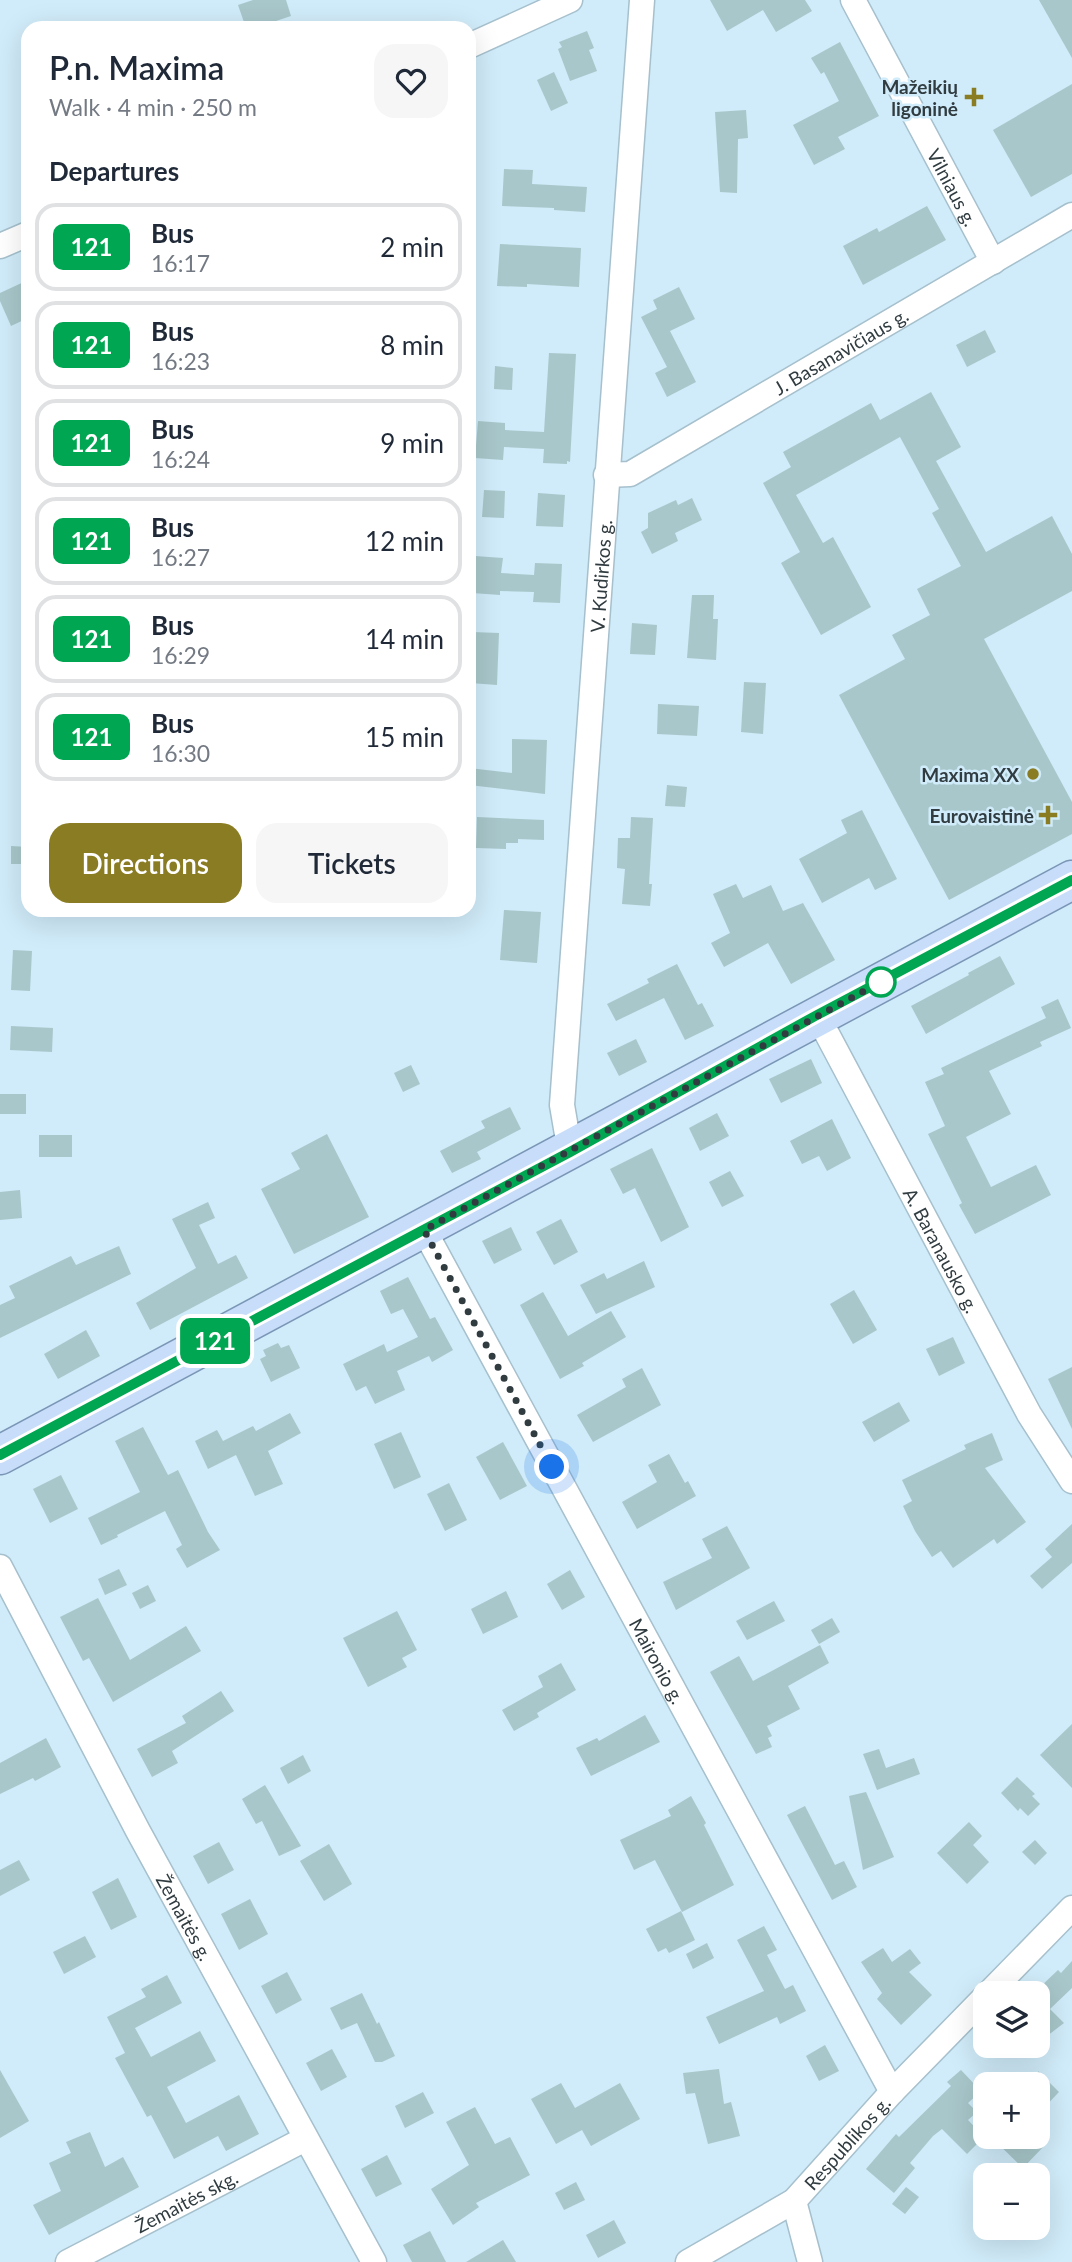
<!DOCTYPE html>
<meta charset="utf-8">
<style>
:root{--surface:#fff;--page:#f6f6f7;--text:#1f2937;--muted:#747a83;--line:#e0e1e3;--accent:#8a7c22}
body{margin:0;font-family:Lato,sans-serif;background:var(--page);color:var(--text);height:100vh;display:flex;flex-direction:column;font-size:26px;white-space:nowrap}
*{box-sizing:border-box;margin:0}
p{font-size:23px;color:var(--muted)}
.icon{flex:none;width:38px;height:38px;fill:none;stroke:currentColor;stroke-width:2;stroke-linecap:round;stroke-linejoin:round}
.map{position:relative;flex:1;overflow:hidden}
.panel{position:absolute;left:21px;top:21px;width:455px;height:896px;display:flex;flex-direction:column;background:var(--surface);border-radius:21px;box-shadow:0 7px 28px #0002}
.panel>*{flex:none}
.badge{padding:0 14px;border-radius:10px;font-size:24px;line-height:46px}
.tools{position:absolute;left:973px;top:1981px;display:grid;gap:14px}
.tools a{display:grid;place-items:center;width:77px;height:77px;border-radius:14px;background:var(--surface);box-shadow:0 7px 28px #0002;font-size:35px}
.you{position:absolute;width:35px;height:35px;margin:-18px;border:5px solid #fff;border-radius:50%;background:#1a73e8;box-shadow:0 0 0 10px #1a73e833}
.map>.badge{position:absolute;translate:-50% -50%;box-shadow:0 0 0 4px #fff}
h2{padding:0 28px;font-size:26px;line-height:63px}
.round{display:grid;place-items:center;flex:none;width:74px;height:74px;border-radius:21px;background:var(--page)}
.headline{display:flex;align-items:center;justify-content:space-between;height:119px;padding:0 28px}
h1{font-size:33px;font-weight:600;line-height:52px}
.cta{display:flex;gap:14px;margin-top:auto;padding:14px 28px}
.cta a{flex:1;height:80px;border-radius:21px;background:var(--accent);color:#fff;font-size:28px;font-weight:600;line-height:80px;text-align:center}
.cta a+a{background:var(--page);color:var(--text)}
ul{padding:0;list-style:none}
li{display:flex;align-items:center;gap:21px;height:88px;margin:0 14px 10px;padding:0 14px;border:4px solid var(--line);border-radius:21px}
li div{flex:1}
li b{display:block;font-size:26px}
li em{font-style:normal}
li .badge{min-width:77px;font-weight:700;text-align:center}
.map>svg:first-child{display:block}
</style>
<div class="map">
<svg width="1072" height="2262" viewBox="0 0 1072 2262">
<rect width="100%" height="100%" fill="#d0ebf9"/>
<g fill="#a8c7ca">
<path d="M 253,0 L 286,0 L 291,16 L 255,28 L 246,28 L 238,5 Z"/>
<path d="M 710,0 L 805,0 L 812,11 L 776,32 L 763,10 L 727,31 Z"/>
<path d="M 1039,0 L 1072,0 L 1072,58 Z"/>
<path d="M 587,31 L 594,48 L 589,50 L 597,71 L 570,81 L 558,49 L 562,47 L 559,42 Z"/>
<path d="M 840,42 L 879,116 L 838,137 L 845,149 L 814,165 L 793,125 L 839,101 L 824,72 L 821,74 L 811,58 Z"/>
<path d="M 554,72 L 568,103 L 551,111 L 537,80 Z"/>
<path d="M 1072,84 L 1072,174 L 1031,197 L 993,130 Z"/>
<path d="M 746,110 L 748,138 L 738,139 L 737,193 L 720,192 L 715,112 Z"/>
<path d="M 504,169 L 533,170 L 532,184 L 587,187 L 585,212 L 554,210 L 554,208 L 502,206 Z"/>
<path d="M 927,206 L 946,240 L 863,285 L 843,246 L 877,228 L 879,232 Z"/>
<path d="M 500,244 L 581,248 L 579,287 L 527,284 L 527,287 L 497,286 Z"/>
<path d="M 28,280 L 28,318 L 11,326 L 0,301 L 0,293 Z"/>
<path d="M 679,287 L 695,319 L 670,331 L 696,382 L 667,397 L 655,373 L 667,367 L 641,317 L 657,309 L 653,300 Z"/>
<path d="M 985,330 L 996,352 L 967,367 L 956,345 Z"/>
<path d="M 549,353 L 576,354 L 570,462 L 567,461 L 567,464 L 543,463 L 544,449 L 504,447 L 503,460 L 475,458 L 478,421 L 505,423 L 505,430 L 544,432 Z"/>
<path d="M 495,366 L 513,368 L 512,390 L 494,389 Z"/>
<path d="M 931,392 L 961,447 L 936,461 L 986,552 L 1052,516 L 1072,554 L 1072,591 L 984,639 L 1072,802 L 1072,834 L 949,900 L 839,695 L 905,659 L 892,635 L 930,615 L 917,589 L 961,566 L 932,513 L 939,509 L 900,437 L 796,495 L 823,543 L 833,537 L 871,607 L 821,635 L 781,563 L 800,552 L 763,483 L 791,467 L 783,452 L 871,403 L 880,420 Z"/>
<path d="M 484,490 L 505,491 L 504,518 L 482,517 Z"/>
<path d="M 538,493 L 565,495 L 563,527 L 536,526 Z"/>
<path d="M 692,498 L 702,520 L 675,533 L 678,541 L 652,554 L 641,532 L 648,528 L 648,513 L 676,500 L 678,505 Z"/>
<path d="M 475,556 L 503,558 L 501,573 L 534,575 L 535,563 L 562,564 L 560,603 L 533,602 L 534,592 L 500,591 L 500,595 L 472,593 Z"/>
<path d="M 692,595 L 714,595 L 713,619 L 718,619 L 716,660 L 687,658 Z"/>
<path d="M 632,623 L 657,625 L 655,655 L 630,654 Z"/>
<path d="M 472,632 L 499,633 L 497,685 L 470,683 L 469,636 L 472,636 Z"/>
<path d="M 744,682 L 766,683 L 763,734 L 741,732 Z"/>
<path d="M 658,704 L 699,706 L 697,736 L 657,734 Z"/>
<path d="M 512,739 L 547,740 L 545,794 L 469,785 L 469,768 L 512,773 Z"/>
<path d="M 667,785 L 687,787 L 685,807 L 665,806 Z"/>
<path d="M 862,810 L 897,879 L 875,890 L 869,878 L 822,903 L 799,859 L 847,833 L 841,820 Z"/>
<path d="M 477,817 L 544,820 L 544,840 L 518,839 L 518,843 L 506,843 L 506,849 L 476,848 Z"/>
<path d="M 631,817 L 653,818 L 649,884 L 652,884 L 650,906 L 622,904 L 625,869 L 617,868 L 618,838 L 630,838 Z"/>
<path d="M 11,846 L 28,847 L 28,864 L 11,864 Z"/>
<path d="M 736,884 L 743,898 L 771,885 L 783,911 L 803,903 L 835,960 L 791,984 L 768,943 L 724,967 L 711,943 L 730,933 L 713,894 Z"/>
<path d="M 504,910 L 541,912 L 537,963 L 500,960 Z"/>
<path d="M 13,950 L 32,951 L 30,991 L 11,990 Z"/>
<path d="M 1000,956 L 1015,984 L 926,1034 L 911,1006 L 969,975 L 968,973 Z"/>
<path d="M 677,964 L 698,1005 L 702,1003 L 714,1026 L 685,1040 L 664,998 L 616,1021 L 607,1004 L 649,983 L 647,979 Z"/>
<path d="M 1058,999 L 1071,1028 L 1040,1042 L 1042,1046 L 989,1071 L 1011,1114 L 966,1137 L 991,1187 L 1036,1165 L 1051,1195 L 975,1234 L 959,1205 L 962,1203 L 928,1134 L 945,1126 L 925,1082 L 944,1074 L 941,1068 L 1046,1018 L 1041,1007 Z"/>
<path d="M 11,1026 L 53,1028 L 52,1052 L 10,1050 Z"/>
<path d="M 636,1039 L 647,1062 L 619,1076 L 607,1053 Z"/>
<path d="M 811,1059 L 822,1083 L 781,1103 L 769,1079 Z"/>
<path d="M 411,1065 L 420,1084 L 403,1092 L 394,1073 Z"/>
<rect x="0" y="1094" width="26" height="20"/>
<path d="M 510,1107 L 521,1129 L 477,1152 L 481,1159 L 452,1173 L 440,1151 L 485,1128 L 481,1121 Z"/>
<path d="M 717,1113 L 729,1136 L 700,1151 L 689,1128 Z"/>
<path d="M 832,1119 L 851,1158 L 827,1171 L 819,1156 L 802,1164 L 790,1141 Z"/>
<path d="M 327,1134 L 369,1217 L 294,1254 L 261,1189 L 300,1169 L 291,1153 Z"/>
<rect x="39" y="1135" width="33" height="22"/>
<path d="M 652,1148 L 689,1227 L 661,1242 L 635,1188 L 623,1194 L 610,1169 Z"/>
<path d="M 730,1171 L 744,1196 L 722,1207 L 709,1182 Z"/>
<path d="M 20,1190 L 22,1218 L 0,1220 L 0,1192 Z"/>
<path d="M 208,1202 L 215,1218 L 199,1225 L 218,1264 L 236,1255 L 248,1278 L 150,1330 L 136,1303 L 196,1268 L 172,1219 Z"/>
<path d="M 561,1219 L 578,1252 L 554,1265 L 536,1232 Z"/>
<path d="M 511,1227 L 522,1250 L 494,1264 L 482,1241 Z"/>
<path d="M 119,1246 L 131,1274 L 0,1338 L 0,1305 L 15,1298 L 9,1286 L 71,1256 L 76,1265 Z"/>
<path d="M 644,1261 L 655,1287 L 596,1314 L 580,1285 L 604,1273 L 607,1279 Z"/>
<path d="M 408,1277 L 430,1319 L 435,1317 L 453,1350 L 432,1362 L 429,1356 L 397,1371 L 405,1390 L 375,1404 L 366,1386 L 356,1391 L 343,1364 L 384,1344 L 387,1352 L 418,1337 L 403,1309 L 391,1314 L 380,1291 Z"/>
<path d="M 854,1290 L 877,1330 L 853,1344 L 830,1304 Z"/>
<path d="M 543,1292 L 568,1336 L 611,1311 L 626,1337 L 582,1363 L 584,1366 L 560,1379 L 520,1305 Z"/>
<path d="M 86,1330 L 100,1356 L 58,1379 L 44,1354 Z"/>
<path d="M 953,1337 L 965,1363 L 939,1376 L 926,1349 Z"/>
<path d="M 278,1343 L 281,1348 L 289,1345 L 300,1368 L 271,1382 L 260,1359 L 266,1356 L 263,1350 Z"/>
<path d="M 1072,1367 L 1072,1429 L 1048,1379 Z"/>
<path d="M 642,1368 L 661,1405 L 593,1442 L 577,1415 L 626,1387 L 622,1379 Z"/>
<path d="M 899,1402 L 910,1421 L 874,1442 L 862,1422 Z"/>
<path d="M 290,1413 L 301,1433 L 268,1451 L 283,1484 L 255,1496 L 236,1455 L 208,1469 L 195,1441 L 217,1430 L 223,1441 L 253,1426 L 256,1431 Z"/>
<path d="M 143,1427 L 168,1475 L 178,1470 L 208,1532 L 220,1550 L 187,1568 L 176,1549 L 182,1545 L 165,1511 L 117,1535 L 118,1537 L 101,1545 L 88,1518 L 140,1492 L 115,1441 Z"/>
<path d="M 401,1432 L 421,1477 L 394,1489 L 374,1444 Z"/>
<path d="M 992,1433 L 1003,1460 L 985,1468 L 1026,1522 L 997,1544 L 994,1539 L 953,1568 L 941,1551 L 932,1557 L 915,1531 L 903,1506 L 912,1501 L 902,1480 L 966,1449 L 964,1445 Z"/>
<path d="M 503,1442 L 527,1486 L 500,1500 L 476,1457 Z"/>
<path d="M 669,1454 L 685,1483 L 688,1481 L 696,1496 L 637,1529 L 622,1502 L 657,1482 L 648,1465 Z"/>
<path d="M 61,1475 L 78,1509 L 50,1523 L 33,1489 Z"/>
<path d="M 449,1483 L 467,1520 L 445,1531 L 427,1494 Z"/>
<path d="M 1072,1524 L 1072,1563 L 1042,1589 L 1030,1576 L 1052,1557 L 1045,1549 Z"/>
<path d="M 727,1526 L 750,1568 L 676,1610 L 663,1582 L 712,1558 L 702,1539 Z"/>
<path d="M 119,1569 L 127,1585 L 105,1595 L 98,1579 Z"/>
<path d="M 570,1570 L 585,1597 L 562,1610 L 547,1584 Z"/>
<path d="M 148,1585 L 156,1601 L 140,1609 L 132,1593 Z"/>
<path d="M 506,1591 L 518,1617 L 483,1634 L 471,1609 Z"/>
<path d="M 98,1598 L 130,1660 L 186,1626 L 201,1651 L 113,1702 L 89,1658 L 83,1661 L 60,1617 Z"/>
<path d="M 774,1601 L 785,1621 L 747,1640 L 736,1621 Z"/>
<path d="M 397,1611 L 417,1650 L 402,1658 L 407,1667 L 368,1687 L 343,1638 Z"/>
<path d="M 832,1618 L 840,1632 L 819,1644 L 811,1630 Z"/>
<path d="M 820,1645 L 829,1663 L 788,1686 L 800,1709 L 767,1726 L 772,1736 L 768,1738 L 772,1747 L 756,1754 L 710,1672 L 739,1656 L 753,1681 Z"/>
<path d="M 561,1663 L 576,1690 L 537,1713 L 539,1717 L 514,1731 L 502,1710 L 543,1687 L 538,1676 Z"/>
<path d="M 221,1691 L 234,1711 L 172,1751 L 178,1763 L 152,1777 L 137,1749 L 186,1723 L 182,1716 Z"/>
<path d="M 645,1715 L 660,1742 L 591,1776 L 576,1748 L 597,1738 L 599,1741 Z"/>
<path d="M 1072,1724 L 1072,1788 L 1040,1755 Z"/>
<path d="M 46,1738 L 61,1767 L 35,1781 L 33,1778 L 0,1794 L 0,1763 Z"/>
<path d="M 879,1749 L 886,1768 L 914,1758 L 920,1774 L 877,1790 L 863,1754 Z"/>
<path d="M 303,1755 L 311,1771 L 288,1784 L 280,1768 Z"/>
<path d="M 1017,1777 L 1035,1794 L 1032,1796 L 1040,1804 L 1028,1816 L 1020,1808 L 1018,1811 L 1001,1793 Z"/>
<path d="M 265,1785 L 301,1846 L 279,1856 L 262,1821 L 256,1824 L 242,1799 Z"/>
<path d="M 866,1792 L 894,1857 L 863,1870 L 849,1796 Z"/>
<path d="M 691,1796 L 706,1823 L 704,1825 L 734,1885 L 682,1912 L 655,1860 L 634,1870 L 620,1840 L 671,1816 L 668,1810 Z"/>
<path d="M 805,1806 L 835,1865 L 844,1861 L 857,1887 L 832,1900 L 787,1815 Z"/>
<path d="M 969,1822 L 982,1836 L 973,1845 L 989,1862 L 967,1884 L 937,1853 Z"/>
<path d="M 1035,1840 L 1047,1853 L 1035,1865 L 1022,1852 Z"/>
<path d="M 219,1842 L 234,1870 L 208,1884 L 193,1856 Z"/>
<path d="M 329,1844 L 352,1884 L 324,1901 L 300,1861 Z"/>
<path d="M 19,1860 L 30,1880 L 0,1896 L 0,1870 Z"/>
<path d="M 118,1878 L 137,1917 L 111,1930 L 92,1892 Z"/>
<path d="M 250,1899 L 268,1934 L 239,1950 L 221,1914 Z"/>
<path d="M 681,1911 L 695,1940 L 669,1953 L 666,1948 L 658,1952 L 646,1929 Z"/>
<path d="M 764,1926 L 777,1950 L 767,1955 L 785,1989 L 793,1985 L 806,2011 L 780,2024 L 777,2017 L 719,2044 L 706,2017 L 764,1991 L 737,1940 Z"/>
<path d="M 85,1936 L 96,1957 L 64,1974 L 53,1952 Z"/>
<path d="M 707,1943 L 714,1958 L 693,1969 L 686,1954 Z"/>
<path d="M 883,1948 L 892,1962 L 910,1949 L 921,1963 L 909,1972 L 932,1995 L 901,2025 L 877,1999 L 882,1993 L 861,1962 Z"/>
<path d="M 1072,1961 L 1072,1988 L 1050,2009 L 1064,2023 L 1038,2043 L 1038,1989 L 1058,1970 L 1061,1973 Z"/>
<path d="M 287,1972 L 302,2000 L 276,2014 L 261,1986 Z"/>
<path d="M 167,1975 L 182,2003 L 135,2028 L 151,2057 L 200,2031 L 216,2061 L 167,2087 L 186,2123 L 239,2095 L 259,2134 L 226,2151 L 218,2136 L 174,2159 L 151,2115 L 147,2117 L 115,2058 L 125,2053 L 107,2017 L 146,1997 L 141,1989 Z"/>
<path d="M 362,1993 L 377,2024 L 379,2022 L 395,2056 L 382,2062 L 375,2062 L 357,2023 L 341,2030 L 330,2008 Z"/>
<path d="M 825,2045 L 839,2071 L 819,2081 L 806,2056 Z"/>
<path d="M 332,2049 L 347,2077 L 321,2091 L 306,2063 Z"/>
<path d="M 719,2069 L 724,2104 L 731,2102 L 740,2136 L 708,2144 L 695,2093 L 686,2094 L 683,2073 Z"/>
<path d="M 0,2070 L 29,2121 L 0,2138 Z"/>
<path d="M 961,2070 L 981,2091 L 968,2103 L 977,2112 L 968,2120 L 984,2137 L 967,2154 L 942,2129 L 933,2136 L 910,2163 L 915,2168 L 894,2193 L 866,2169 L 896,2134 L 899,2137 L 951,2086 L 947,2082 Z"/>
<path d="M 1038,2071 L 1059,2092 L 1038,2114 Z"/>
<path d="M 561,2083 L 575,2108 L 620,2083 L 640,2119 L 591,2146 L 582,2130 L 556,2144 L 531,2099 Z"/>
<path d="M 423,2092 L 434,2113 L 405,2128 L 395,2106 Z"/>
<path d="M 475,2107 L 495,2144 L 510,2137 L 530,2175 L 476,2203 L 479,2207 L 453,2225 L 431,2189 L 469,2165 L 446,2122 Z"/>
<path d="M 90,2132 L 105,2167 L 123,2157 L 139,2187 L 49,2235 L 33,2205 L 61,2191 L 49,2163 L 71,2153 L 66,2142 Z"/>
<path d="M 991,2137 L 1035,2137 L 1044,2146 L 1023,2168 Z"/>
<path d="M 387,2155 L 402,2184 L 376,2197 L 361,2169 Z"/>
<path d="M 576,2182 L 585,2200 L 564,2210 L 555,2193 Z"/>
<path d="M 906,2187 L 919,2197 L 905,2214 L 892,2204 Z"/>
<path d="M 614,2220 L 626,2243 L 598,2258 L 586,2235 Z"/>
<path d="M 430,2231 L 446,2262 L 412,2262 L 403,2245 Z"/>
<path d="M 503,2240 L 516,2262 L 466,2262 Z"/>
</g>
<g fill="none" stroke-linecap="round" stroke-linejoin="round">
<g stroke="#a6c0cd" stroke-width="27">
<g id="minor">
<path id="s1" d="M 853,0 L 993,262"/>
<path d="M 469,46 L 570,0"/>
<path d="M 0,246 L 28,234"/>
<path id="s2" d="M 606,475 L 630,474 L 1072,215"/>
<path id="s3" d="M 817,1015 L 1029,1414 L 1072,1481"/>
<path id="s4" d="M 570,1152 L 562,1105 L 642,0"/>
<path id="s5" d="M 424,1230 L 892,2092"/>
<path id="s6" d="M 0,1567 L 138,1831 L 374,2262"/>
<path d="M 989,1993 L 1072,1908"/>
<path d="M 794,2201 L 810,2262"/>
<path id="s7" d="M 68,2262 L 305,2139"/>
<path id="s8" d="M 688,2262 L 794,2201 L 892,2092 L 985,1997"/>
</g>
</g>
<g stroke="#7a96b6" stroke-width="41">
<path id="primary" d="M 0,1455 L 1072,880"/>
</g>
<use href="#minor" stroke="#fff" stroke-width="24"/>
<use href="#primary" stroke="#c7ddf9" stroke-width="38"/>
</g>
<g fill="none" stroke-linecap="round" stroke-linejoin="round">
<g stroke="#fff" stroke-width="16">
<path id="line" d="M 0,1455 L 570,1152 L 817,1015 L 1072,880"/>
</g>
<use href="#line" stroke="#00a651" stroke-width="10"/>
<path stroke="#313c41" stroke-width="7" stroke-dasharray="0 12.6" d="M 552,1467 L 424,1230 L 886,979 L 881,982"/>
</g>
<g fill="#8a7c22" stroke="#d0ebf9" stroke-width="2.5">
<path d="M970.5 86.5h7v7h7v7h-7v7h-7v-7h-7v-7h7z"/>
<circle cx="1033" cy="774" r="7"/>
<path d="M1044.5 804.5h7v7h7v7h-7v7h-7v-7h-7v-7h7z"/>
</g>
<circle fill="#fff" stroke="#00a651" stroke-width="3.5" cx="881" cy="982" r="14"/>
<g text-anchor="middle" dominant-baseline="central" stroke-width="5" stroke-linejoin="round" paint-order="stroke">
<g font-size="19" font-weight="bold" fill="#313c41" stroke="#d0ebf9" text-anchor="end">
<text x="958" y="86">Mažeikių<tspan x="958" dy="22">ligoninė</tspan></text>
<text x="1019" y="774">Maxima XX</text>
<text x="1034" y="815">Eurovaistinė</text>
</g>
<g font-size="19" fill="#313c41" stroke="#d0ebf9">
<text stroke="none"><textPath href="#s1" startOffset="212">Vilniaus g.</textPath></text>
<text stroke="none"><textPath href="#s2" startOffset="268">J. Basanavičiaus g.</textPath></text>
<text stroke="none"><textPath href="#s4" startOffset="578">V. Kudirkos g.</textPath></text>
<text stroke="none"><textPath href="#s3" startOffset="266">A. Baranausko g.</textPath></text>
<text stroke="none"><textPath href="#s5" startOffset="490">Maironio g.</textPath></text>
<text stroke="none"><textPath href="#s6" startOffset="396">Žemaitės g.</textPath></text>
<text stroke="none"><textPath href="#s8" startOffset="201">Respublikos g.</textPath></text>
<text stroke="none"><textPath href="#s7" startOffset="133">Žemaitės skg.</textPath></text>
</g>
</g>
</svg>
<div class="tools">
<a><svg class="icon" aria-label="layers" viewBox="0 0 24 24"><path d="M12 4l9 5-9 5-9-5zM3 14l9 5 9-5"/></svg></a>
<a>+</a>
<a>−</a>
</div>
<div class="you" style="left:552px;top:1467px"></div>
<b class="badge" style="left:215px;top:1341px;background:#00a651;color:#fff">121</b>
<section class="panel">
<div class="headline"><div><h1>P.n. Maxima</h1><p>Walk · 4 min · 250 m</p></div><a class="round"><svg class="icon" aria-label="heart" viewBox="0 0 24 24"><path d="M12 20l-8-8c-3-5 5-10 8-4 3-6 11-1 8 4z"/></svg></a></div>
<h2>Departures</h2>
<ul>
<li><span class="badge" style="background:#00a651;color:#fff">121</span><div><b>Bus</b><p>16:17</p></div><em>2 min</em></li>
<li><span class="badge" style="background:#00a651;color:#fff">121</span><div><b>Bus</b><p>16:23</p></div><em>8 min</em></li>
<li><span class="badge" style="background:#00a651;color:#fff">121</span><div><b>Bus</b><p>16:24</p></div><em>9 min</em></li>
<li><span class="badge" style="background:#00a651;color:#fff">121</span><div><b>Bus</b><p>16:27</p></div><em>12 min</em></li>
<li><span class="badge" style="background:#00a651;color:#fff">121</span><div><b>Bus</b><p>16:29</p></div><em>14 min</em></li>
<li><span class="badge" style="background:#00a651;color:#fff">121</span><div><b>Bus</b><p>16:30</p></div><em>15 min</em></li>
</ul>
<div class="cta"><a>Directions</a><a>Tickets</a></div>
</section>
</div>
